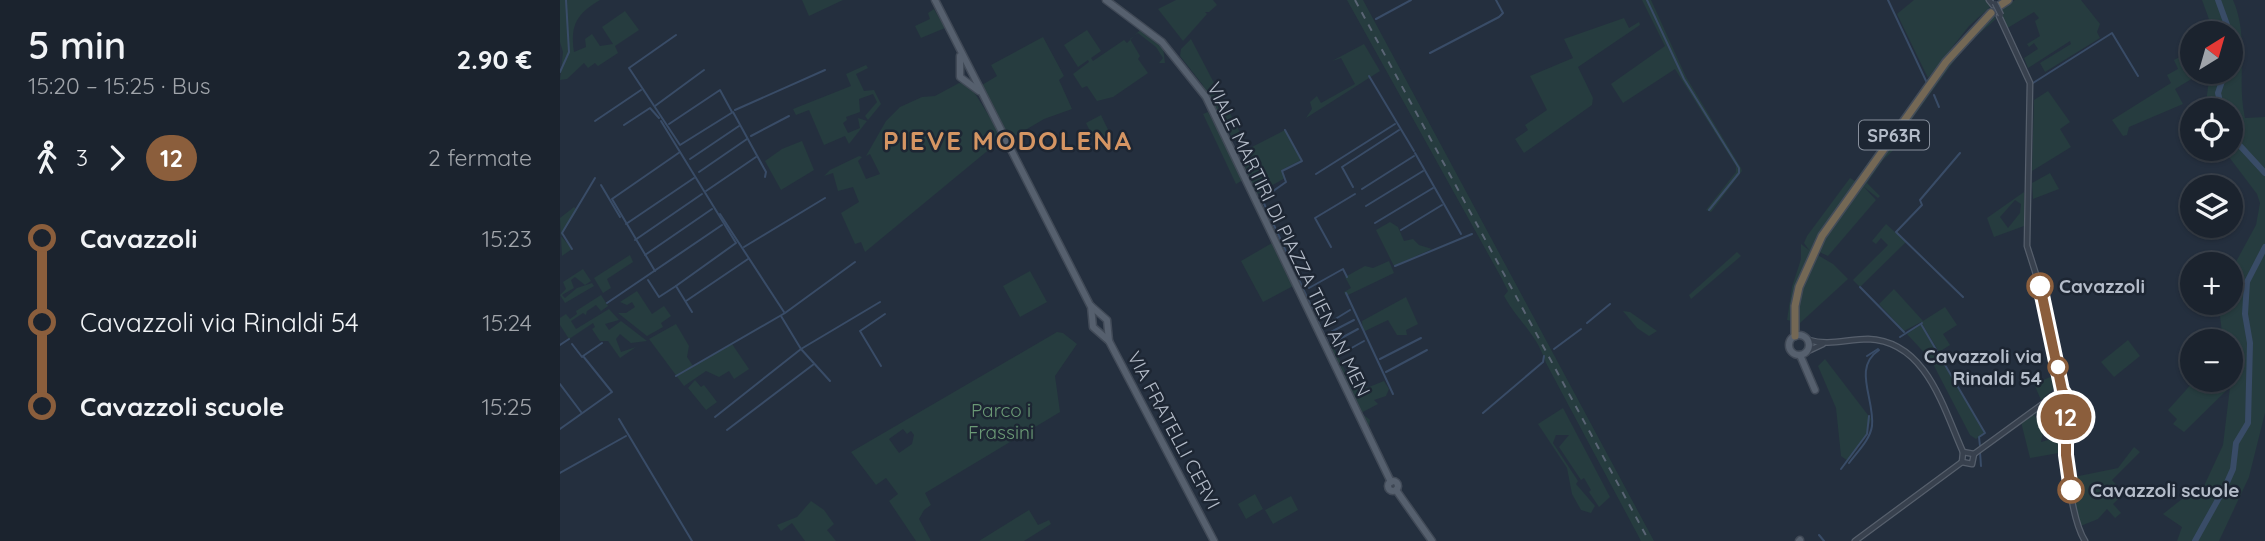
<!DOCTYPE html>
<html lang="it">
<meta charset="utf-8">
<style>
:root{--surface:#1b232e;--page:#242b36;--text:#f1f3f6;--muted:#a0a4aa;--line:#39404a}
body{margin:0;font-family:Quicksand,sans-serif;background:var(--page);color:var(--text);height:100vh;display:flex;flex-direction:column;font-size:26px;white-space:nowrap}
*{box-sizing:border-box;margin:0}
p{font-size:23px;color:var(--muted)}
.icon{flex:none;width:38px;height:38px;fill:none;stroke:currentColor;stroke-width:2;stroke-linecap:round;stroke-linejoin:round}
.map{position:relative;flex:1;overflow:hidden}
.side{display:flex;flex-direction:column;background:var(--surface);width:560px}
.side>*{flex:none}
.badge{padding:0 14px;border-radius:23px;font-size:24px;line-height:46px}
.needle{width:46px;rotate:37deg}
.fabs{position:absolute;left:1620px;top:21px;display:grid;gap:14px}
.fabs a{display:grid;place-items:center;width:63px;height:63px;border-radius:50%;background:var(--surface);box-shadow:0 2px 5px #0004,0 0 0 2px var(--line);font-size:35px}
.map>.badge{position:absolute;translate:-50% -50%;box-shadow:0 0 0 4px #fff}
.legs{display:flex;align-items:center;gap:10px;height:77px;padding:0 28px;font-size:23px}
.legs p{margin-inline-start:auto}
.overview{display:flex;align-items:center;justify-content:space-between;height:119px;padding:0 28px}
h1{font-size:38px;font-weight:600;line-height:52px}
ul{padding:0 28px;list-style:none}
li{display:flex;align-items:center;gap:24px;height:84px;font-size:26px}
li i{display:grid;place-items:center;width:10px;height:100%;margin:0 9px;background:currentColor}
li i::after{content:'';width:18px;height:18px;margin:-9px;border:5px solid;border-radius:50%;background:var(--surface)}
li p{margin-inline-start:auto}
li:first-child i{background:linear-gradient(#0000 50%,currentColor 0)}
li:last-child i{background:linear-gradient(currentColor 50%,#0000 0)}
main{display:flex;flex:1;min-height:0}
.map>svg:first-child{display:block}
</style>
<main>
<section class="side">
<div class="overview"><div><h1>5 min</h1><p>15:20 – 15:25 · Bus</p></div><b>2.90 €</b></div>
<div class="legs"><svg class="icon" aria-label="walk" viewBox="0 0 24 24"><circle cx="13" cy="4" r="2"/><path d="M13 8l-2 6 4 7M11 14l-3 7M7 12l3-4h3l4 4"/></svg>3<svg class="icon" aria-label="forward" viewBox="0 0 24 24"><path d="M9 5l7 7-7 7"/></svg><b class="badge" style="background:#8b5e3c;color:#fff">12</b><p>2 fermate</p></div>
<ul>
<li><i style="color:#8b5e3c"></i><b>Cavazzoli</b><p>15:23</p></li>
<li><i style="color:#8b5e3c"></i><span>Cavazzoli via Rinaldi 54</span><p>15:24</p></li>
<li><i style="color:#8b5e3c"></i><b>Cavazzoli scuole</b><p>15:25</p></li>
</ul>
</section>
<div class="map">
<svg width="1705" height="541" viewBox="0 0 1705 541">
<rect width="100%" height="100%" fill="#242f3e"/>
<g fill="#263c3f" fill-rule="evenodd">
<path d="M 0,0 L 40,0 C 17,14 10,24 14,52 L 26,47 L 25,39 L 32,34 L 40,46 L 53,44 L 42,27 L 65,11 L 79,30 L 55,46 L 58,53 L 38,66 L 35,63 L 28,68 L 24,63 L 7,79 L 0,80 L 3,52 L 0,42 Z"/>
<path d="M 242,0 L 283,0 L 249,16 Z"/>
<path d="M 616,0 L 653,0 L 657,5 L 649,12 L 645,12 L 647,14 L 623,41 L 598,9 Z"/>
<path d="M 787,0 L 803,0 L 1094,541 L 1081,541 L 986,363 C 976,333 960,324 944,296 L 948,291 L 942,279 Z"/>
<path d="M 1082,0 L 1091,0 L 1126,77 L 1181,168 L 1182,171 L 1151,212 L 1146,210 L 1176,172 L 1176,166 L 1115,69 L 1063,103 L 1051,84 L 1105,46 Z"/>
<path d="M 1354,0 L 1426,0 L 1430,7 L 1409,26 L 1368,78 L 1337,14 Z"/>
<path d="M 1455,0 L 1521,0 L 1540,24 L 1537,32 L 1540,38 L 1485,72 L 1480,63 L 1511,44 L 1510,41 L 1468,68 L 1464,58 L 1478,49 L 1474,43 L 1469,47 L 1467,44 L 1480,36 L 1475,21 L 1479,18 L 1474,12 L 1446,29 L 1441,9 Z"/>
<path d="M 1642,0 L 1673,0 C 1690,39 1676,78 1685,118 L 1705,117 L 1705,413 L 1689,477 L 1659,541 L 1617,541 L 1622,527 L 1603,514 L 1631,492 L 1638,499 L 1663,445 L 1670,387 L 1624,432 L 1613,424 L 1617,419 L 1608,410 L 1635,380 L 1671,380 L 1671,341 L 1663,341 L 1659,308 L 1660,303 L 1671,303 L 1671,271 L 1696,225 L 1700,203 L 1697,194 L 1663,149 L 1671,149 L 1671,110 L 1645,110 L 1650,72 L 1671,72 L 1671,33 L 1654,33 Z"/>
<path d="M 374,9 L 385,28 L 361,38 L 355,26 L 370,19 L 368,13 Z"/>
<path d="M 1434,15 L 1436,19 L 1405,46 L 1344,130 L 1349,135 L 1323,160 L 1307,183 L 1320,196 L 1318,198 L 1303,186 L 1316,200 L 1268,256 L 1257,251 L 1375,83 L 1399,51 Z"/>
<path d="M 1064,18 L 1069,28 L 1079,22 L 1080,25 L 1018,67 L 1033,98 L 1032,105 L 964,153 L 955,139 L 968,130 L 965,125 L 987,110 L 970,76 L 1013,58 L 1004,39 Z"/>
<path d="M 527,30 L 541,51 L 531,58 L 533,61 L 564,40 L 567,43 L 580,30 L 603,47 L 605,63 L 599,63 L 603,58 L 596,47 L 578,33 L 570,39 L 580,56 L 578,59 L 588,73 L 553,97 L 537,101 L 527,86 L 522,88 L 513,74 L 529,62 L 528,60 L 518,67 L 504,45 Z"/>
<path d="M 483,37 L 504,76 L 499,80 L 512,109 L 484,119 L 450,139 L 422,85 L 437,76 L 431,65 Z"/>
<path d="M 631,39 L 686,144 L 678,143 L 673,139 L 642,84 L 620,56 L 621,49 Z"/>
<path d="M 804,44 L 820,71 L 746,118 L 752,109 L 750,102 L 757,96 L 761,103 L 795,84 L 781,58 L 772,61 Z"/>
<path d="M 1633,50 L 1633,72 L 1643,72 L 1615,89 L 1623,104 L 1569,127 L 1567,135 L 1563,136 L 1552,120 L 1611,83 L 1607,75 L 1618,69 L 1614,60 Z"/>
<path d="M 306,65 L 308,68 L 296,74 L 304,91 L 314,90 L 321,104 L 308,120 L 305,116 L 317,102 L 313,94 L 299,99 L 300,112 L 286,117 L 287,120 L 283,123 L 288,133 L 300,128 L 298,118 L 307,121 L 289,144 L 285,136 L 264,145 L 249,110 L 236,115 L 233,109 L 291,86 L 286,74 Z"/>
<path d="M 399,83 L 409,84 L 443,138 L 305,252 L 301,242 L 295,244 L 281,213 L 299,202 L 293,187 L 278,191 L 273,173 L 264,176 L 270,170 L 299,156 L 302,157 L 298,161 L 306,179 L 320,174 L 310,154 L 306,156 L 326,121 L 340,107 L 362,97 L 375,96 Z"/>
<path d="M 1488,91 L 1510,122 L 1500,129 L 1511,147 L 1472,171 L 1474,100 Z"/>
<path d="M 648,112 L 683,180 L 676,184 L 643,114 Z"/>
<path d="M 541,115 L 553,140 L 538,147 L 526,123 Z"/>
<path d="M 725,130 L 741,160 L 722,170 L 725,178 L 697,194 L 685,167 L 685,156 L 690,148 Z"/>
<path d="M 242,141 L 254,170 L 221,190 L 205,161 L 222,149 Z"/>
<path d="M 1313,156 L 1248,256 L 1234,300 L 1232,321 L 1227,320 L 1232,287 L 1241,259 L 1241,234 L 1241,244 L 1249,250 L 1244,243 L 1247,236 L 1290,178 L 1295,181 Z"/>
<path d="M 1490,173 L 1499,189 L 1473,199 L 1472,183 Z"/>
<path d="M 1464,192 L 1464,226 L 1434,237 L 1427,218 ZM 1455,200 L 1461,204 L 1460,213 L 1448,228 L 1440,217 Z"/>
<path d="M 14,207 L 17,210 L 1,236 L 12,249 L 2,256 L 0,218 Z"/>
<path d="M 830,222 L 838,227 L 844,241 L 853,239 L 859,245 L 872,249 L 834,266 L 816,230 Z"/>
<path d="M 1326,224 L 1346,242 L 1300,287 L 1293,280 L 1328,245 L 1321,238 L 1316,244 L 1312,241 Z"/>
<path d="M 712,243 L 733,286 L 703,302 L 681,261 Z"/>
<path d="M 1177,252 L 1181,256 L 1131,299 L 1129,295 Z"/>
<path d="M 1256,254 L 1273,264 L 1288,279 L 1240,323 L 1237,322 L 1242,288 Z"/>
<path d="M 70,255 L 73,262 L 47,279 L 51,288 L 43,293 L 34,278 Z"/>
<path d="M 829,261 L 834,273 L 786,296 L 784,292 L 791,288 L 785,277 L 805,266 L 813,268 Z"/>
<path d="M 23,269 L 31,281 L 25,285 L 15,277 L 11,280 L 14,288 L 2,295 L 5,298 L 17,288 L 32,283 L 34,286 L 5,303 L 0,295 L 6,289 L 3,282 Z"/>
<path d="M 470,271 L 487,302 L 460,317 L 443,286 Z"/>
<path d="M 1334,289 L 1363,321 L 1385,307 L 1397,325 L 1383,334 L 1390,345 L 1379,352 L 1361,322 L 1344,331 L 1319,304 Z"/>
<path d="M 77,291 L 92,314 L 104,306 L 111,316 L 101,323 L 103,327 L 87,336 L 58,313 L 66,313 L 75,307 L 72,302 L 67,305 L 60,302 Z"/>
<path d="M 41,295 L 48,306 L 41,311 L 36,305 L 27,311 L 26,315 L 23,313 L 11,321 L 16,329 L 49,309 L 59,320 L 45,324 L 49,330 L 61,321 L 87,341 L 71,343 L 60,334 L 56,339 L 61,352 L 76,347 L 60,358 L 48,341 L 40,341 L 32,329 L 35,327 L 33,323 L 9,339 L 0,325 L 0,318 L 6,314 L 10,319 L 17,314 L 16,311 Z"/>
<path d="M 846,297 L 858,324 L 846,330 L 847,335 L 837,335 L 828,320 L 803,332 L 802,321 Z"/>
<path d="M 1063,311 L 1070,312 L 1097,331 L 1089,336 L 1077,328 Z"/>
<path d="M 116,324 L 129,346 L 127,357 L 133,366 L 172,344 L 189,369 L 174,379 L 169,371 L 159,377 L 146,371 L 124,386 L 89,339 Z"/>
<path d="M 1361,324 L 1424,433 L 1416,439 L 1410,435 L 1371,360 L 1347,334 Z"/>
<path d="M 497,332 L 503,333 L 517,344 L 495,376 L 500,412 L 365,493 L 371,505 L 364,510 L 359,519 L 371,541 L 356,541 L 329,501 L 338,494 L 326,478 L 316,485 L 291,452 ZM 343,429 L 347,434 L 351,431 L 354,435 L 352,444 L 339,453 L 329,439 Z"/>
<path d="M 1568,340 L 1580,356 L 1554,377 L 1541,362 Z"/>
<path d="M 766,343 L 771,343 L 786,373 L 793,376 L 795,386 L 809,387 L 824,381 L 829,389 L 826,396 L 814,400 L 818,404 L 801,413 L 810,420 L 809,428 L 817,444 L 814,445 Z"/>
<path d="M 1265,359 L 1311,419 L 1306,436 L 1288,461 L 1281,456 L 1276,408 L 1258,366 Z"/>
<path d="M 1495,375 L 1496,387 L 1481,400 L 1474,384 Z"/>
<path d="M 135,380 L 141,387 L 144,385 L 157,402 L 146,410 L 128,388 Z"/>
<path d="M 1497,401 L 1503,410 L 1502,424 L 1502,410 L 1495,403 L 1474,415 L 1477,419 L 1497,418 L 1493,425 L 1484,427 L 1481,442 L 1502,436 L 1503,428 L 1504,452 L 1470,458 L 1461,422 L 1485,404 Z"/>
<path d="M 1003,408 L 1050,497 L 1039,507 L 1029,492 L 1031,490 L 1024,478 L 1021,480 L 999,447 L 1009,435 L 996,435 L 993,443 L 1018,481 L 1016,484 L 1035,506 L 1031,513 L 1021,510 L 1012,494 L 1007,468 L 978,424 Z"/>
<path d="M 1574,447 L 1580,452 L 1552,480 L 1564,493 L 1553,504 L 1561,513 L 1555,518 L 1547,509 L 1538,519 L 1518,527 L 1509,478 L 1558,468 Z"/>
<path d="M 695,494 L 703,509 L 686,519 L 678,504 Z"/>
<path d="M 731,496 L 738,510 L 713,524 L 705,510 Z"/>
<path d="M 251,501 L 264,510 L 274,524 L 267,530 L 276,541 L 245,541 L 232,523 L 221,531 L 217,525 L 237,517 Z"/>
<path d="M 469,510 L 478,525 L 489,520 L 491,524 L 464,541 L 419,541 Z"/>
</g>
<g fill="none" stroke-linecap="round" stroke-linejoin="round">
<g stroke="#394c67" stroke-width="2">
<path d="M 1087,0 L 1124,79 L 1179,168 L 1179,173 L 1149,210"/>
<path d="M 1328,0 L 1367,83"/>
<path d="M 816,19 L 851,0"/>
<path d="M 116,35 L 69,68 L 120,145 L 173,112 L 206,172 L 205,177"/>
<path d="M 870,53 L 939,17 L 943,13 L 936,0"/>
<path d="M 0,72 L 9,52 L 6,0"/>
<path d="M 809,76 L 854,151"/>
<path d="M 1473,83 L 1552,33 L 1578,76"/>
<path d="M 1374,95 L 1379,107"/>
<path d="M 95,106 L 144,70"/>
<path d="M 175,110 L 265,70"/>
<path d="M 35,121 L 81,90"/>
<path d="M 101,121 L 176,243 L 116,286 L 132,312"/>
<path d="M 109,124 L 160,90 L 172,112"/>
<path d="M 64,125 L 90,108 L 99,118"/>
<path d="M 725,130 L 742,161 L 722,171 L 726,182 L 702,199 L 767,341"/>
<path d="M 191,136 L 229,116"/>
<path d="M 855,153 L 901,234"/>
<path d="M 1400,153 L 1360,200 L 1362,205 L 1336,232 L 1403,297"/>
<path d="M 130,159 L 179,126"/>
<path d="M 139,172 L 187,139"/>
<path d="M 756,174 L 835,124"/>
<path d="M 41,185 L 60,217"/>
<path d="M 793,187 L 782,167 L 839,130"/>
<path d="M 802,189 L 854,156"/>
<path d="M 146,191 L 196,157"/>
<path d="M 806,206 L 863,171"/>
<path d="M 160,214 L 224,312"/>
<path d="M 815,223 L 873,188"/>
<path d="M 66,224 L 134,178"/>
<path d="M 841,230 L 882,205"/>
<path d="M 75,240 L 142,194"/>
<path d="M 184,247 L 265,198"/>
<path d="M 771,247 L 755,218 L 795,194"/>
<path d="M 12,249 L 2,233 L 35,178"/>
<path d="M 85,255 L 152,209"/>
<path d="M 835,266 L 912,234"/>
<path d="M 95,271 L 52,199 L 120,152"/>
<path d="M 88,280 L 99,297 L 116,286"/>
<path d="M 1300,287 L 1344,332"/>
<path d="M 749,288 L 783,269 L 787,277"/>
<path d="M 786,293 L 833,394"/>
<path d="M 126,301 L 188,259"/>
<path d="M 47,303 L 162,225"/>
<path d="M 221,316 L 241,349 L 320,302"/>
<path d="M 1027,323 L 1050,304"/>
<path d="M 1361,324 L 1425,433 L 1419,437 L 1420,446"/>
<path d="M 764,326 L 790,310"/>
<path d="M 769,333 L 794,320"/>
<path d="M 1340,337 L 1362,323"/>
<path d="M 774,342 L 798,329"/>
<path d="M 12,344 L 22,357"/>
<path d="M 0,345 L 9,339"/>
<path d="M 994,349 L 1021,329"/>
<path d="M 779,355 L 804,341"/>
<path d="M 1307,356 L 1318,349"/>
<path d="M 820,359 L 861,338"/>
<path d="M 321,366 L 300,331 L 325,314"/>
<path d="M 826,372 L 867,350"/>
<path d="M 116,376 L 225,313 L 295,262"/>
<path d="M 0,384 L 21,412"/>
<path d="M 923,413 L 983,362 L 984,356"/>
<path d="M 155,417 L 241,349 L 270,381"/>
<path d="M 59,419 L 132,541"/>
<path d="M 0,429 L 52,392 L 23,356 L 42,343"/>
<path d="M 167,430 L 254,364"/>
<path d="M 1420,452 L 1421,466"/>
<path d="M 1289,463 C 1297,452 1310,440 1312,426 C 1315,399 1292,368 1319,350"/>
<path d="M 1281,469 L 1307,434 L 1309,416"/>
<path d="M 0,473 L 66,436"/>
<path d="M 1259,535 L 1264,541"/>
</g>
<g stroke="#394c67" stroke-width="6">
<path d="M 1658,0 L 1670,33"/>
<path d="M 1662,110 L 1658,93 L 1665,72"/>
<path d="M 1671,136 L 1705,173"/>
<path d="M 1635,541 L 1665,487 L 1673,469 L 1676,443 L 1688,423 L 1690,343 L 1685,314 L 1687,282 L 1705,247"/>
</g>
<g stroke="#565f6c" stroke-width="7">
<g id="minor">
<path d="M 1429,0 L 1433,5"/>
<path d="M 1439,16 L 1470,83 L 1467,246 L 1487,309 L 1502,390 L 1506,394 C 1500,423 1509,516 1525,541"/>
<path d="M 1249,340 C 1268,346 1288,339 1308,339 C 1366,341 1383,407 1403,452"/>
<path d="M 1248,351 L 1263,344"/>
<path d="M 1486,401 L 1504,400"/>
<path d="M 1414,454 L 1495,395 L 1501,384"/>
<path d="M 1402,462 L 1403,452 L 1414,454"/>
<path d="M 1402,462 L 1412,464 L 1414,454"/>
<path d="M 1295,541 L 1402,462"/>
</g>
</g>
<g stroke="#414a57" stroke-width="9">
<g id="major">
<path d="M 375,0 L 530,305 L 547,320 L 549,341"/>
<path d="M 546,0 L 602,42 L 646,97 L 831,482"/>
<path d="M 400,56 L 400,77 L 419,91"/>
<path d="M 531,306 L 533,327 L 549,341 L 654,541"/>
<circle cx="1239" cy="345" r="10"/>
<path d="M 1240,355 L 1255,390"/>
<circle cx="833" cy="486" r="5"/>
<path d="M 836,490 L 872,541"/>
<path d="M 1239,541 L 1240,540"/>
</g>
</g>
<g stroke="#434c59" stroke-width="10">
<g id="highway">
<path d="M 1439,6 L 1448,0"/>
<path d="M 1235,336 L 1235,306 L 1239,287 L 1262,236 L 1386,62 L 1431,13"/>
</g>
</g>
<use href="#minor" stroke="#38414e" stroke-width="4.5"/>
<use href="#major" stroke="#56606e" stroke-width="6"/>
<use href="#highway" stroke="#746855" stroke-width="7"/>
<path stroke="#5a6575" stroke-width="2" stroke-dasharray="7 7" stroke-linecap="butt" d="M 795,0 L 1089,541"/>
<g stroke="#565f6c" stroke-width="7" stroke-linecap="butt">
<path id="minor-bridge" d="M 1435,3 L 1441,15"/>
</g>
<use href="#minor-bridge" stroke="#38414e" stroke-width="4.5"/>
</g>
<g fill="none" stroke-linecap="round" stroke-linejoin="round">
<g stroke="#fff" stroke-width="16">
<path id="line-1" d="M 1480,286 L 1502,390 L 1506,396 L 1506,455 L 1511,490"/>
</g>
<use href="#line-1" stroke="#8b5e3c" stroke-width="10"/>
</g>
<g fill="#fff" stroke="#8b5e3c" stroke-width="3.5">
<circle cx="1480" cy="286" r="12"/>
<circle cx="1498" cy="367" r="9"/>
<circle cx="1511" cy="490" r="12"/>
</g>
<g text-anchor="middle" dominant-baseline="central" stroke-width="5" stroke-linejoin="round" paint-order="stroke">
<rect fill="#1d2633" stroke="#878f9c" stroke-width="2" x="1299" y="120.5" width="70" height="29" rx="5"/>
<g font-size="18" font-weight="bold" fill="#b4bcc9">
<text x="1334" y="135">SP63R</text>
</g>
<g font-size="19" fill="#b4bcc9" stroke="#1d2633">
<text transform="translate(729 239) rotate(64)">VIALE MARTIRI DI PIAZZA TIEN AN MEN</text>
<text transform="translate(614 430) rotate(62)">VIA FRATELLI CERVI</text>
</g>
<g font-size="19" font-weight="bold" fill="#b4bcc9" stroke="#1d2633" text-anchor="start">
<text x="1499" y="286">Cavazzoli</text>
<text x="1482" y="356" text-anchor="end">Cavazzoli via<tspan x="1482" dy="22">Rinaldi 54</tspan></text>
<text x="1530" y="490">Cavazzoli scuole</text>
</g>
<g font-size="19" fill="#6b9a76" stroke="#1d2633">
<text x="441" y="410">Parco i<tspan x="441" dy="22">Frassini</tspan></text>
</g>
<g font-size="26" font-weight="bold" letter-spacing="2" fill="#d59563" stroke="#1d2633">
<text x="448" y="140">PIEVE MODOLENA</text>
</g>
</g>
</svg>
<div class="fabs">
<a><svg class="needle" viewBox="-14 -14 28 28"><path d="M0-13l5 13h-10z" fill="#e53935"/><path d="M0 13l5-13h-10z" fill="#a0a4aa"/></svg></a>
<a><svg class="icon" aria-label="locate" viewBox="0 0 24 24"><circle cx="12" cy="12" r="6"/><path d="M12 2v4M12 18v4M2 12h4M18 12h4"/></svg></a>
<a><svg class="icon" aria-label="layers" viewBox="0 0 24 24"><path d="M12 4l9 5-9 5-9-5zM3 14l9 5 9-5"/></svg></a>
<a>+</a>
<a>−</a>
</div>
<b class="badge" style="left:1506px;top:417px;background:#8b5e3c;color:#fff">12</b>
</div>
</main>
